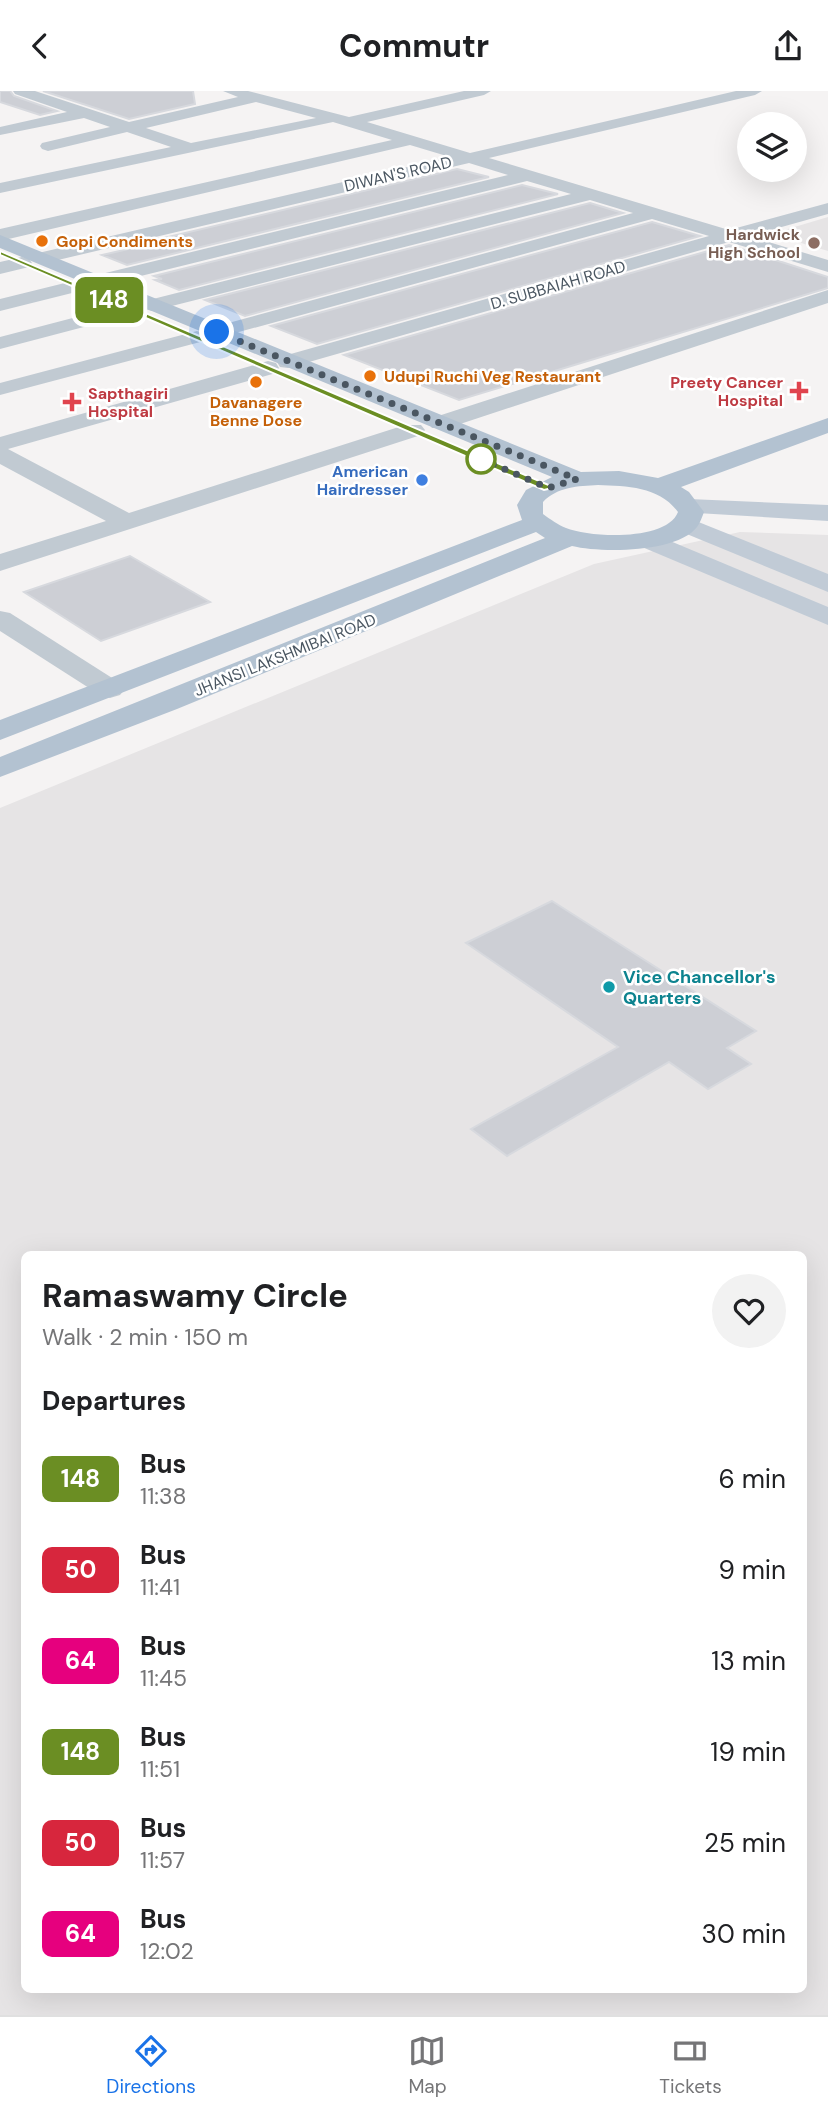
<!DOCTYPE html>
<meta charset="utf-8">
<style>
:root{--surface:#fff;--page:#f2f2f2;--text:#202124;--muted:#757577;--line:#e0e0e0;--accent:#1a73e8}
body{margin:0;font-family:"DM Sans",sans-serif;background:var(--page);color:var(--text);height:100vh;display:flex;flex-direction:column;font-size:26px;white-space:nowrap}
*{box-sizing:border-box;margin:0}
p{font-size:23px;color:var(--muted)}
.icon{flex:none;width:38px;height:38px;fill:none;stroke:currentColor;stroke-width:2;stroke-linecap:round;stroke-linejoin:round}
.map{position:relative;flex:1;overflow:hidden}
.sheet{position:absolute;left:21px;top:1160px;width:786px;height:742px;display:flex;flex-direction:column;background:var(--surface);border-radius:10px;box-shadow:0 7px 28px #0002}
.sheet>*{flex:none}
.badge{padding:0 14px;border-radius:10px;font-size:24px;line-height:46px}
.buttons{position:absolute;left:737px;top:21px;display:grid;gap:14px}
.buttons a{display:grid;place-items:center;width:70px;height:70px;border-radius:50%;background:var(--surface);box-shadow:0 7px 28px #0002;font-size:35px}
.you{position:absolute;width:35px;height:35px;margin:-18px;border:5px solid #fff;border-radius:50%;background:#1a73e8;box-shadow:0 0 0 10px #1a73e833}
.map>.badge{position:absolute;translate:-50% -50%;box-shadow:0 0 0 4px #fff}
h2{padding:0 21px;font-size:26px;line-height:63px}
.round{display:grid;place-items:center;flex:none;width:74px;height:74px;border-radius:37px;background:var(--page)}
.summary{display:flex;align-items:center;justify-content:space-between;height:119px;padding:0 21px}
h1{font-size:33px;font-weight:700;line-height:52px}
ul{padding:0;list-style:none}
li{display:flex;align-items:center;gap:21px;height:91px;padding:0 21px}
li div{flex:1}
li b{display:block;font-size:26px}
li em{font-style:normal}
li .badge{min-width:77px;font-weight:700;text-align:center}
header{display:flex;justify-content:space-between;align-items:center;height:91px;padding:0 21px;background:var(--surface);font-size:32px;font-weight:700}
.dock{display:flex;justify-content:space-around;align-items:center;height:98px;border-top:2px solid var(--line);background:var(--surface);font-size:19px;color:var(--muted)}
.dock a{display:grid;justify-items:center;gap:4px}
.dock .on{color:var(--accent)}
.map>svg:first-child{display:block}
</style>
<header><svg class="icon" aria-label="back" viewBox="0 0 24 24"><path d="M15 5l-7 7 7 7"/></svg>Commutr<svg class="icon" aria-label="share" viewBox="0 0 24 24"><path d="M12 15V3M7 8l5-5 5 5M5 13v7h14v-7"/></svg></header>
<div class="map">
<svg width="828" height="1924" viewBox="0 0 828 1924">
<rect width="100%" height="100%" fill="#f5f3f3"/>
<g fill="#e6e4e5" fill-rule="evenodd">
<path d="M 828,126 L 828,160 L 771,143 Z"/>
<path d="M 740,441 L 828,444 L 828,1924 L 0,1924 L 0,717 L 594,473 ZM 24,1164 L 803,1164 L 803,1899 L 24,1899 Z"/>
</g>
<g fill="#cdcfd5" stroke="#d7d9de" stroke-width="2">
<path d="M 0,0 L 10,0 L 14,5 L 57,20 L 40,24 L 0,11 Z"/>
<path d="M 43,0 L 193,0 L 195,13 L 129,28 Z"/>
<path d="M 457,78 L 489,86 L 127,174 L 102,164 L 159,151 L 155,149 Z"/>
<path d="M 522,94 L 558,103 L 179,199 L 155,189 L 162,188 L 154,185 Z"/>
<path d="M 590,112 L 623,122 L 245,225 L 205,209 Z"/>
<path d="M 652,131 L 700,145 L 317,253 L 271,235 Z"/>
<path d="M 729,154 L 828,186 L 828,197 L 459,309 L 344,264 Z"/>
<path d="M 130,465 L 210,511 L 101,550 L 24,501 Z"/>
<path d="M 552,810 L 756,940 L 727,957 L 751,973 L 708,998 L 669,971 L 507,1065 L 471,1038 L 618,956 L 466,852 Z"/>
</g>
<g fill="none" stroke-linecap="round" stroke-linejoin="round">
<g fill="#c1cad2" fill-rule="evenodd">
<path d="M 13,0 L 35,0 L 129,31 L 238,6 L 223,0 L 248,0 L 349,26 L 464,0 L 491,0 L 484,4 L 367,31 L 470,62 L 736,0 L 762,0 L 755,4 L 489,67 L 729,139 L 828,112 L 828,123 L 749,145 L 828,169 L 828,181 L 729,151 L 288,277 L 280,276 L 277,271 L 280,266 L 709,145 L 652,128 L 217,247 L 210,245 L 207,241 L 210,237 L 633,122 L 590,109 L 152,220 L 145,218 L 142,214 L 145,210 L 571,103 L 527,90 L 96,196 L 86,190 L 89,186 L 508,84 L 469,72 L 41,173 L 31,167 L 34,163 L 450,66 L 410,54 L 0,150 L 0,138 L 392,49 L 333,31 L 0,102 L 0,92 L 171,56 L 127,41 L 48,60 L 42,58 L 40,55 L 42,52 L 110,36 L 84,27 L 0,44 L 0,36 L 67,21 L 15,3 ZM 256,11 L 316,27 L 191,52 L 146,37 Z"/>
<path d="M 22,166 L 29,168 L 32,172 L 29,176 L 0,183 L 0,171 Z"/>
<path d="M 77,189 L 84,191 L 87,195 L 84,199 L 0,220 L 0,208 Z"/>
<path d="M 828,199 L 828,212 L 448,337 L 432,337 L 428,332 L 432,327 Z"/>
<path d="M 130,212 L 137,214 L 140,218 L 137,222 L 0,258 L 0,246 Z"/>
<path d="M 197,240 L 204,242 L 208,246 L 204,250 L 0,304 L 0,292 Z"/>
<path d="M 268,270 L 276,272 L 279,277 L 276,282 L 8,358 L 129,422 L 405,334 L 421,334 L 425,339 L 421,344 L 0,480 L 0,463 L 106,430 L 0,373 L 0,346 Z"/>
<path d="M 0,520 L 10,522 L 120,592 L 125,598 L 120,604 L 110,607 L 100,604 L 0,540 Z"/>
</g>
<g fill="#c1cbd6" fill-rule="evenodd">
<path d="M 689,408 L 828,414 L 828,430 L 680,421 L 676,416 L 680,411 Z"/>
<path d="M 686,426 L 828,483 L 828,501 L 677,439 L 673,434 L 677,429 Z"/>
<path d="M 651,442 L 828,516 L 828,534 L 642,456 L 638,450 L 642,444 Z"/>
</g>
<path fill="#b3c2d1" fill-rule="evenodd" d="M 0,144 L 581,381 L 619,380 L 658,387 L 828,327 L 828,342 L 681,396 L 689,401 L 704,421 C 702,426 700,432 697,436 C 677,462 601,462 572,455 L 177,618 L 0,686 L 0,666 L 545,447 L 536,441 L 0,649 L 0,629 L 522,429 L 517,414 L 526,399 L 552,386 L 0,157 ZM 598,394 C 628,395 660,396 678,421 C 667,450 591,447 566,437 C 558,434 550,428 543,423 L 543,411 C 557,396 578,395 598,394 Z"/>
</g>
<path fill="#6b8e23" stroke="#fff" stroke-width="2" d="M 0,160 L 551,395 L 552,397 L 544,399 L 0,164 Z"/>
<g fill="none" stroke-linecap="round" stroke-linejoin="round">
<path stroke="#4a5661" stroke-width="7" stroke-dasharray="0 12.6" d="M 217,241 L 577,388 L 548,397 L 481,368"/>
</g>
<g fill="#e8710a" stroke="#fff" stroke-width="2.5">
<circle cx="42" cy="150" r="7"/>
<circle cx="370" cy="285" r="7"/>
<circle cx="256" cy="291" r="7"/>
</g>
<circle fill="#8d6e63" stroke="#fff" stroke-width="2.5" cx="814" cy="152" r="7"/>
<g fill="#e0444e" stroke="#fff" stroke-width="2.5">
<path d="M795.5 289.5h7v7h7v7h-7v7h-7v-7h-7v-7h7z"/>
<path d="M68.5 300.5h7v7h7v7h-7v7h-7v-7h-7v-7h7z"/>
</g>
<circle fill="#fff" stroke="#6b8e23" stroke-width="3.5" cx="481" cy="368" r="14"/>
<circle fill="#3f7fe0" stroke="#fff" stroke-width="2.5" cx="422" cy="389" r="7"/>
<circle fill="#0f9aa8" stroke="#fff" stroke-width="2.5" cx="609" cy="896" r="7"/>
<g text-anchor="middle" dominant-baseline="central" stroke-width="5" stroke-linejoin="round" paint-order="stroke">
<g font-size="16" fill="#4a5661" stroke="#fff">
<text transform="translate(398 83) rotate(-13)">DIWAN'S ROAD</text>
<text transform="translate(558 194) rotate(-16)">D. SUBBAIAH ROAD</text>
<text transform="translate(285 564) rotate(-22)">JHANSI LAKSHMIBAI ROAD</text>
</g>
<g font-size="16" font-weight="bold" fill="#785e54" stroke="#fff" text-anchor="end">
<text x="800" y="143">Hardwick<tspan x="800" dy="18">High School</tspan></text>
</g>
<g font-size="16" font-weight="bold" fill="#c56008" stroke="#fff" text-anchor="start">
<text x="56" y="150">Gopi Condiments</text>
<text x="384" y="285">Udupi Ruchi Veg Restaurant</text>
<text x="256" y="311" text-anchor="middle">Davanagere<tspan x="256" dy="18">Benne Dose</tspan></text>
</g>
<g font-size="16" font-weight="bold" fill="#be3a42" stroke="#fff" text-anchor="end">
<text x="783" y="291">Preety Cancer<tspan x="783" dy="18">Hospital</tspan></text>
<text x="88" y="302" text-anchor="start">Sapthagiri<tspan x="88" dy="18">Hospital</tspan></text>
</g>
<g font-size="16" font-weight="bold" fill="#366cbe" stroke="#fff" text-anchor="end">
<text x="408" y="380">American<tspan x="408" dy="18">Hairdresser</tspan></text>
</g>
<g font-size="18" font-weight="bold" fill="#0d838f" stroke="#fff" text-anchor="start">
<text x="623" y="886">Vice Chancellor's<tspan x="623" dy="21">Quarters</tspan></text>
</g>
</g>
</svg>
<div class="buttons">
<a><svg class="icon" aria-label="layers" viewBox="0 0 24 24"><path d="M12 4l9 5-9 5-9-5zM3 14l9 5 9-5"/></svg></a>
</div>
<div class="you" style="left:217px;top:241px"></div>
<b class="badge" style="left:109px;top:209px;background:#6b8e23;color:#fff">148</b>
<section class="sheet">
<div class="summary"><div><h1>Ramaswamy Circle</h1><p>Walk · 2 min · 150 m</p></div><a class="round"><svg class="icon" aria-label="heart" viewBox="0 0 24 24"><path d="M12 20l-8-8c-3-5 5-10 8-4 3-6 11-1 8 4z"/></svg></a></div>
<h2>Departures</h2>
<ul>
<li><span class="badge" style="background:#6b8e23;color:#fff">148</span><div><b>Bus</b><p>11:38</p></div><em>6 min</em></li>
<li><span class="badge" style="background:#d7263d;color:#fff">50</span><div><b>Bus</b><p>11:41</p></div><em>9 min</em></li>
<li><span class="badge" style="background:#e6007e;color:#fff">64</span><div><b>Bus</b><p>11:45</p></div><em>13 min</em></li>
<li><span class="badge" style="background:#6b8e23;color:#fff">148</span><div><b>Bus</b><p>11:51</p></div><em>19 min</em></li>
<li><span class="badge" style="background:#d7263d;color:#fff">50</span><div><b>Bus</b><p>11:57</p></div><em>25 min</em></li>
<li><span class="badge" style="background:#e6007e;color:#fff">64</span><div><b>Bus</b><p>12:02</p></div><em>30 min</em></li>
</ul>
</section>
</div>
<nav class="dock">
<a class="on"><svg class="icon" aria-label="directions" viewBox="0 0 24 24"><path d="M12 3l9 9-9 9-9-9zM9 14v-3h6M13 9l2 2-2 2"/></svg>Directions</a>
<a><svg class="icon" aria-label="map" viewBox="0 0 24 24"><path d="M3 6l6-2 6 2 6-2v14l-6 2-6-2-6 2zM9 4v14M15 6v14"/></svg>Map</a>
<a><svg class="icon" aria-label="tickets" viewBox="0 0 24 24"><path d="M3 7h18v10H3zM15 7v10"/></svg>Tickets</a>
</nav>
